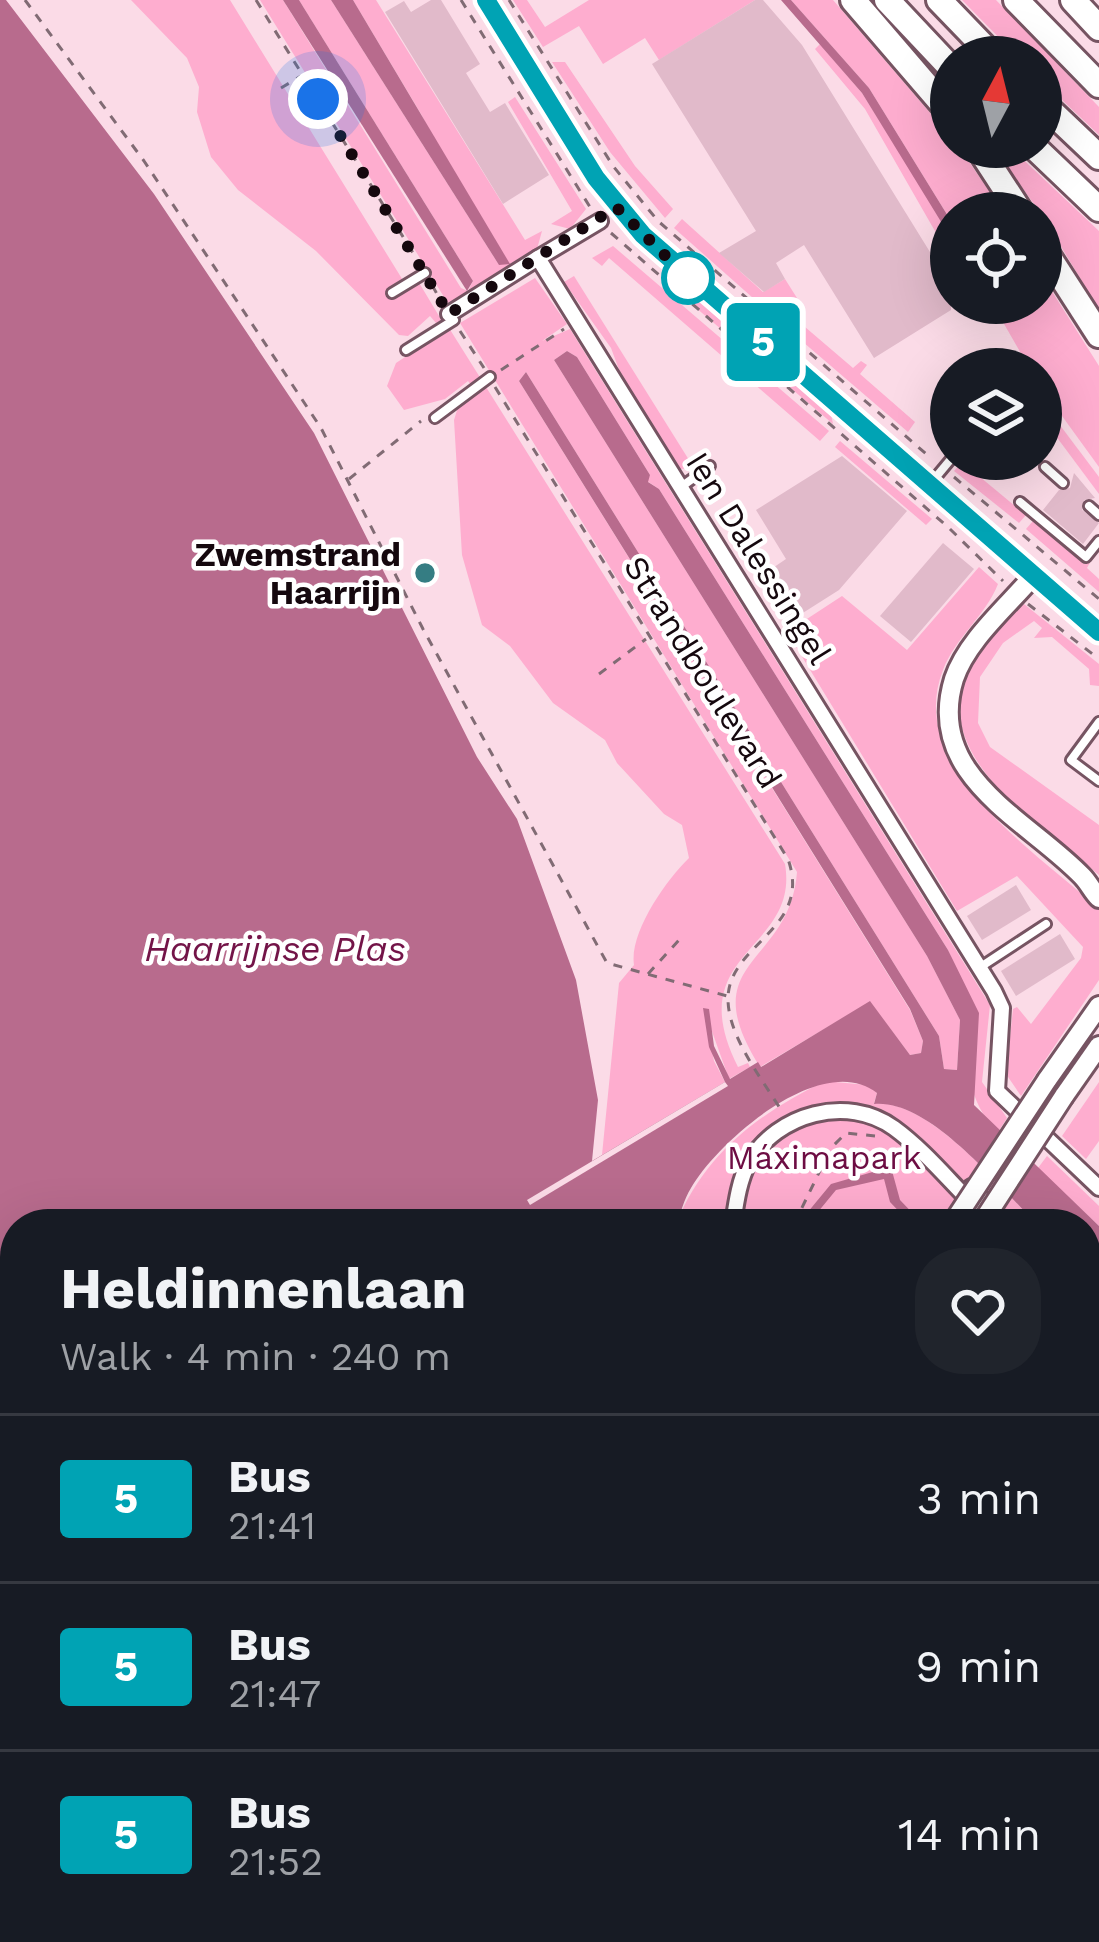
<!DOCTYPE html>
<meta charset="utf-8">
<style>
:root{--surface:#171b24;--page:#20242c;--text:#f1f3f6;--muted:#9ea1a6;--line:#363941}
body{margin:0;font-family:"Work Sans",sans-serif;background:var(--page);color:var(--text);height:100vh;display:flex;flex-direction:column;font-size:45px;white-space:nowrap}
*{box-sizing:border-box;margin:0}
p{font-size:39px;color:var(--muted)}
.icon{flex:none;width:66px;height:66px;fill:none;stroke:currentColor;stroke-width:2;stroke-linecap:round;stroke-linejoin:round}
.map{position:relative;flex:1;overflow:hidden}
.side{position:absolute;left:0px;top:1209px;width:1101px;height:735px;display:flex;flex-direction:column;background:var(--surface);border-radius:48px 48px 0 0;box-shadow:0 12px 48px #0002}
.side>*{flex:none}
.badge{padding:0 24px;border-radius:9px;font-size:42px;line-height:78px}
.needle{width:78px;rotate:7deg}
.controls{position:absolute;left:930px;top:36px;display:grid;gap:24px}
.controls a{display:grid;place-items:center;width:132px;height:132px;border-radius:50%;background:var(--surface);box-shadow:0 12px 48px #0002;font-size:60px}
.you{position:absolute;width:60px;height:60px;margin:-30px;border:9px solid #fff;border-radius:50%;background:#1a73e8;box-shadow:0 0 0 18px #1a73e833}
.map>.badge{position:absolute;translate:-50% -50%;box-shadow:0 0 0 6px #fff}
.round{display:grid;place-items:center;flex:none;width:126px;height:126px;border-radius:48px;background:var(--page)}
.headline{display:flex;align-items:center;justify-content:space-between;height:204px;padding:0 60px}
h1{font-size:57px;font-weight:700;line-height:90px}
ul{padding:0;list-style:none}
li{display:flex;align-items:center;gap:36px;height:168px;padding:0 60px;border-top:3px solid var(--line)}
li div{flex:1}
li b{display:block;font-size:45px}
li em{font-style:normal}
li .badge{min-width:132px;font-weight:700;text-align:center}
.map>svg:first-child{display:block}
</style>
<div class="map">
<svg width="1099" height="1942" viewBox="0 0 1099 1942">
<rect width="100%" height="100%" fill="#fbdbe7"/>
<g fill="#feadcf">
<path d="M 131,0 L 230,0 L 404,282 L 392,296 L 418,281 L 442,321 L 436,323 L 430,316 L 408,336 L 399,335 L 316,251 L 238,190 L 211,157 L 197,112 L 199,87 L 187,58 Z"/>
<path d="M 260,0 L 283,0 L 461,288 L 468,291 L 473,281 L 299,0 L 331,0 L 499,265 L 421,114 L 353,0 L 376,0 L 525,240 L 542,231 L 537,249 L 449,305 Z"/>
<path d="M 513,0 L 527,0 L 545,27 L 589,0 L 755,0 L 659,60 L 645,38 L 603,64 L 579,26 L 543,47 Z"/>
<path d="M 791,0 L 833,0 L 950,136 L 951,147 L 959,147 L 1004,213 L 951,213 L 951,221 L 869,88 Z"/>
<path d="M 962,0 L 996,0 L 1099,107 L 1099,135 L 1041,80 L 1041,57 L 1018,57 Z"/>
<path d="M 820,44 L 862,93 L 941,218 L 951,238 L 951,259 L 865,109 L 815,49 Z"/>
<path d="M 552,62 L 565,62 L 635,166 L 673,209 L 665,218 L 610,152 Z"/>
<path d="M 515,97 L 586,209 L 570,229 L 551,224 L 572,211 L 508,102 Z"/>
<path d="M 991,147 L 1010,147 L 1099,231 L 1099,310 L 1041,213 Z"/>
<path d="M 682,219 L 763,292 L 785,279 L 797,298 L 779,321 L 674,228 Z"/>
<path d="M 613,246 L 829,431 L 820,441 L 609,258 L 602,266 L 592,258 Z"/>
<path d="M 1041,274 L 1099,366 L 1099,467 L 1041,387 L 1041,369 L 1030,369 L 992,303 L 1041,303 Z"/>
<path d="M 574,276 L 694,468 L 680,469 L 621,375 L 611,348 L 564,282 Z"/>
<path d="M 535,278 L 567,324 L 542,341 L 570,329 L 990,1005 L 982,1082 L 1007,1118 L 998,1132 C 950,1088 974,1007 948,950 L 659,489 L 647,481 L 650,475 L 577,357 L 567,351 L 554,360 L 927,956 L 960,1020 L 957,1070 L 944,1069 L 939,1036 L 526,372 L 519,381 L 910,1010 L 923,1041 L 921,1053 L 910,1055 L 870,1002 L 760,1067 C 691,958 790,967 797,872 L 460,323 Z"/>
<path d="M 686,291 L 831,414 L 833,424 L 682,296 Z"/>
<path d="M 798,321 L 853,368 L 861,361 L 867,365 L 860,374 L 915,422 L 908,432 L 789,330 Z"/>
<path d="M 449,328 L 785,864 C 800,952 679,950 738,1067 L 748,1063 L 750,1067 L 729,1079 L 704,1009 L 714,1061 L 725,1082 L 602,1155 L 619,983 L 634,965 C 629,933 666,880 689,858 L 682,825 L 664,814 L 617,763 L 605,740 L 553,703 L 510,646 L 482,625 L 462,555 L 454,420 L 460,401 L 475,390 L 468,381 L 445,399 L 404,410 L 387,386 L 396,363 Z"/>
<path d="M 1041,400 L 1099,477 L 1099,494 L 1041,416 Z"/>
<path d="M 840,441 L 932,519 L 926,525 L 835,447 Z"/>
<path d="M 962,462 L 1026,515 L 1019,523 L 954,471 Z"/>
<path d="M 1033,521 L 1084,564 L 1099,546 L 1087,568 L 1099,579 L 1099,592 L 1026,529 Z"/>
<path d="M 979,567 L 998,584 C 986,615 955,638 943,670 C 904,769 1036,851 1099,909 L 1099,980 L 1021,1096 L 1006,1074 L 1013,1009 L 1017,1007 L 1031,1024 L 1081,958 L 1083,947 L 1017,876 L 957,911 L 787,632 L 842,596 L 907,650 Z"/>
<path d="M 1024,604 L 1099,664 L 1099,686 L 1090,685 L 1089,669 L 1052,637 L 1034,638 L 1042,628 L 1034,621 L 1003,643 L 980,677 L 978,723 L 990,747 L 1099,825 L 1099,875 C 1038,824 908,743 981,652 C 994,635 1006,615 1024,604 Z"/>
<path d="M 825,1081 L 867,1085 L 877,1093 L 874,1103 C 932,1101 997,1185 1037,1224 L 676,1224 C 705,1153 758,1114 825,1081 Z"/>
<path d="M 1099,1082 L 1099,1141 L 1086,1159 L 1062,1136 Z"/>
<path d="M 1047,1156 L 1099,1206 L 1099,1226 L 1038,1168 Z"/>
<path d="M 1086,1271 L 1099,1283 L 1099,1942 L 401,1942 L 411,1929 L 1086,1929 Z"/>
<path d="M 0,1401 L 15,1407 L 15,1540 L 0,1533 Z"/>
<path d="M 0,1539 L 15,1545 L 15,1762 L 0,1796 Z"/>
<path d="M 9,1822 L 15,1825 L 15,1929 L 70,1929 L 64,1942 L 0,1942 L 0,1828 L 5,1830 Z"/>
<path d="M 80,1929 L 219,1929 L 213,1942 L 74,1942 Z"/>
<path d="M 231,1929 L 390,1929 L 380,1942 L 225,1942 Z"/>
</g>
<g fill="#b86b8d">
<path d="M 0,0 L 6,0 L 154,194 L 314,433 L 477,757 L 517,819 L 576,980 L 598,1100 L 592,1161 L 725,1082 L 709,1047 L 703,1008 L 709,1009 L 714,1046 L 730,1079 L 758,1062 L 761,1067 L 870,1001 L 910,1055 L 921,1053 L 923,1041 L 910,1009 L 519,381 L 526,372 L 939,1036 L 944,1069 L 957,1070 L 960,1020 L 927,956 L 554,360 L 567,351 L 577,357 L 650,475 L 648,482 L 659,489 L 948,950 L 979,1013 L 974,1105 L 1099,1226 L 1099,1283 L 1086,1271 L 1086,1224 L 1037,1224 C 998,1186 930,1099 874,1104 L 877,1093 C 822,1050 718,1141 691,1188 C 684,1199 681,1213 676,1224 L 15,1224 L 15,1407 L 0,1401 Z"/>
<path d="M 283,0 L 299,0 L 473,281 L 467,291 Z"/>
<path d="M 331,0 L 353,0 L 510,264 L 499,265 Z"/>
<path d="M 781,0 L 791,0 L 869,88 L 951,221 L 951,238 L 862,93 Z"/>
<path d="M 886,1149 L 900,1200 L 923,1224 L 911,1224 L 890,1202 L 884,1179 L 836,1190 L 808,1224 L 798,1224 L 831,1184 L 883,1169 Z"/>
</g>
<path fill="#fbdbe7" d="M 725,1082 L 728,1086 L 530,1205 L 527,1200 Z"/>
<g fill="#e1baca">
<path d="M 431,0 L 441,0 L 480,64 L 466,73 L 490,112 L 505,103 L 549,175 L 503,204 L 385,12 L 404,1 L 411,12 Z"/>
<path d="M 755,0 L 763,0 L 802,45 L 951,286 L 951,310 L 874,358 L 804,245 L 776,263 L 785,279 L 764,292 L 719,253 L 756,231 L 652,64 Z"/>
<path d="M 842,456 L 907,511 L 839,590 L 787,623 L 758,578 L 786,559 L 756,510 Z"/>
<path d="M 1074,473 L 1095,498 L 1084,500 L 1082,510 L 1099,523 L 1083,544 L 1043,510 L 1059,490 L 1070,488 Z"/>
<path d="M 943,543 L 974,569 L 911,642 L 880,616 Z"/>
<path d="M 1016,885 L 1031,910 L 982,940 L 967,916 Z"/>
<path d="M 1060,934 L 1075,959 L 1016,996 L 1001,971 Z"/>
<path d="M 1086,1692 L 1099,1700 L 1099,1769 L 1086,1762 Z"/>
<path d="M 15,1878 L 15,1924 L 0,1916 L 0,1891 L 7,1895 Z"/>
</g>
<g fill="none" stroke-linecap="round" stroke-linejoin="round">
<g stroke="#765462" stroke-width="14">
<g id="lane">
<path d="M 392,293 L 425,273"/>
<path d="M 406,350 L 454,320"/>
<path d="M 435,418 L 490,377"/>
<path d="M 1045,467 L 1063,483"/>
<path d="M 931,483 L 951,459"/>
<path d="M 681,487 L 710,466"/>
<path d="M 1020,502 L 1086,557 L 1099,541"/>
<path d="M 1089,506 L 1099,515"/>
<path d="M 1099,722 L 1071,760 L 1099,781"/>
<path d="M 979,968 L 1046,924"/>
<path d="M 1086,1888 L 1099,1893"/>
</g>
</g>
<g stroke="#765462" stroke-width="20">
<g id="street">
<path d="M 600,221 L 538,258 L 994,991 L 1002,1008 L 997,1091 L 1099,1188"/>
<path d="M 449,314 L 538,258"/>
<path d="M 971,1187 L 1005,1224"/>
<path d="M 733,1224 C 736,1204 739,1180 749,1162 C 777,1114 847,1094 894,1128 C 931,1155 959,1194 994,1224"/>
<path d="M 1086,1306 L 1099,1318"/>
<path d="M 1002,1929 L 1030,1942"/>
<path d="M 1068,1929 L 1097,1942"/>
<path d="M 391,1942 L 400,1929"/>
</g>
</g>
<g stroke="#765462" stroke-width="24">
<g id="secondary">
<path d="M 486,0 L 596,179 L 643,235 L 1099,632"/>
<path d="M 1034,575 C 1008,606 967,640 954,679 C 924,776 1027,819 1082,876 C 1089,883 1092,891 1099,898"/>
<path d="M 1047,1080 L 1099,1006"/>
<path d="M 1064,1096 L 1099,1046"/>
<path d="M 532,1942 L 538,1929"/>
<path d="M 573,1942 L 579,1929"/>
</g>
</g>
<g stroke="#765462" stroke-width="30">
<g id="highway">
<path d="M 853,0 L 951,114"/>
<path d="M 887,0 L 951,68"/>
<path d="M 939,0 L 994,57"/>
<path d="M 1016,0 L 1099,85"/>
<path d="M 1073,0 L 1099,28"/>
<path d="M 1041,102 L 1099,157"/>
<path d="M 978,147 L 1021,213"/>
<path d="M 1034,147 L 1099,209"/>
<path d="M 1041,245 L 1099,335"/>
</g>
</g>
<g stroke="#816b74" stroke-width="3" stroke-dasharray="9 9" stroke-linecap="butt">
<path d="M 25,0 L 144,161 L 321,428 L 423,629 L 607,963 L 727,996"/>
<path d="M 256,0 L 418,261"/>
<path d="M 461,0 L 590,207"/>
<path d="M 509,0 L 613,166 L 658,221 L 932,459"/>
<path d="M 281,88 L 301,76"/>
<path d="M 611,233 L 949,528 L 1003,581"/>
<path d="M 432,285 L 442,303"/>
<path d="M 460,331 L 484,368"/>
<path d="M 501,370 L 564,329"/>
<path d="M 495,387 L 788,859 C 813,930 728,943 728,999 C 728,1037 763,1080 781,1110"/>
<path d="M 954,477 L 1099,599"/>
<path d="M 349,479 L 421,421"/>
<path d="M 1028,604 L 1099,659"/>
<path d="M 599,674 L 646,639"/>
<path d="M 648,974 L 679,940"/>
<path d="M 794,1224 L 831,1148 L 846,1133 L 875,1136"/>
<path d="M 0,1519 L 15,1524"/>
<path d="M 1086,1915 L 1099,1921"/>
<path d="M 411,1942 L 420,1929"/>
</g>
<use href="#lane" stroke="#fff" stroke-width="8"/>
<use href="#street" stroke="#fff" stroke-width="14"/>
<use href="#secondary" stroke="#fff" stroke-width="18"/>
<use href="#highway" stroke="#fff" stroke-width="24"/>
<g stroke="#765462" stroke-width="24" stroke-linecap="butt">
<g id="secondary-bridge">
<path d="M 952,1224 L 1047,1080"/>
<path d="M 981,1224 L 1064,1096"/>
</g>
</g>
<use href="#secondary-bridge" stroke="#fff" stroke-width="18"/>
</g>
<g fill="none" stroke-linecap="round" stroke-linejoin="round">
<g stroke="#fff" stroke-width="27">
<path id="line" d="M 486,0 L 596,178 L 643,235 L 1099,632"/>
</g>
<use href="#line" stroke="#00a3b4" stroke-width="18"/>
<path stroke="#15080e" stroke-width="12" stroke-dasharray="0 21.6" d="M 318,99 L 449,314 L 616,207 L 688,278"/>
</g>
<circle fill="#fff" stroke="#00a3b4" stroke-width="6" cx="688" cy="278" r="24"/>
<circle fill="#357d83" stroke="#fff" stroke-width="4.5" cx="425" cy="573" r="12"/>
<g text-anchor="middle" dominant-baseline="central" stroke-width="9" stroke-linejoin="round" paint-order="stroke">
<g font-size="33" font-weight="bold" fill="#15080e" stroke="#fff" text-anchor="end">
<text x="401" y="554">Zwemstrand<tspan x="401" dy="38">Haarrijn</tspan></text>
</g>
<g font-size="33" fill="#15080e" stroke="#fff">
<text transform="translate(759 558) rotate(58)">Ien Dalessingel</text>
<text transform="translate(703 672) rotate(58)">Strandboulevard</text>
</g>
<g font-size="33" fill="#6d0d43" stroke="#fff">
<text x="824" y="1157">Máximapark</text>
</g>
<g font-size="36" font-style="italic" fill="#731448" stroke="#fff">
<text x="275" y="949">Haarrijnse Plas</text>
</g>
</g>
</svg>
<div class="controls">
<a><svg class="needle" viewBox="-14 -14 28 28"><path d="M0-13l5 13h-10z" fill="#e53935"/><path d="M0 13l5-13h-10z" fill="#9ea1a6"/></svg></a>
<a><svg class="icon" aria-label="locate" viewBox="0 0 24 24"><circle cx="12" cy="12" r="6"/><path d="M12 2v4M12 18v4M2 12h4M18 12h4"/></svg></a>
<a><svg class="icon" aria-label="layers" viewBox="0 0 24 24"><path d="M12 4l9 5-9 5-9-5zM3 14l9 5 9-5"/></svg></a>
</div>
<div class="you" style="left:318px;top:99px"></div>
<b class="badge" style="left:763px;top:342px;background:#00a3b4;color:#fff">5</b>
<section class="side">
<div class="headline"><div><h1>Heldinnenlaan</h1><p>Walk · 4 min · 240 m</p></div><a class="round"><svg class="icon" aria-label="heart" viewBox="0 0 24 24"><path d="M12 20l-8-8c-3-5 5-10 8-4 3-6 11-1 8 4z"/></svg></a></div>
<ul>
<li><span class="badge" style="background:#00a3b4;color:#fff">5</span><div><b>Bus</b><p>21:41</p></div><em>3 min</em></li>
<li><span class="badge" style="background:#00a3b4;color:#fff">5</span><div><b>Bus</b><p>21:47</p></div><em>9 min</em></li>
<li><span class="badge" style="background:#00a3b4;color:#fff">5</span><div><b>Bus</b><p>21:52</p></div><em>14 min</em></li>
</ul>
</section>
</div>
